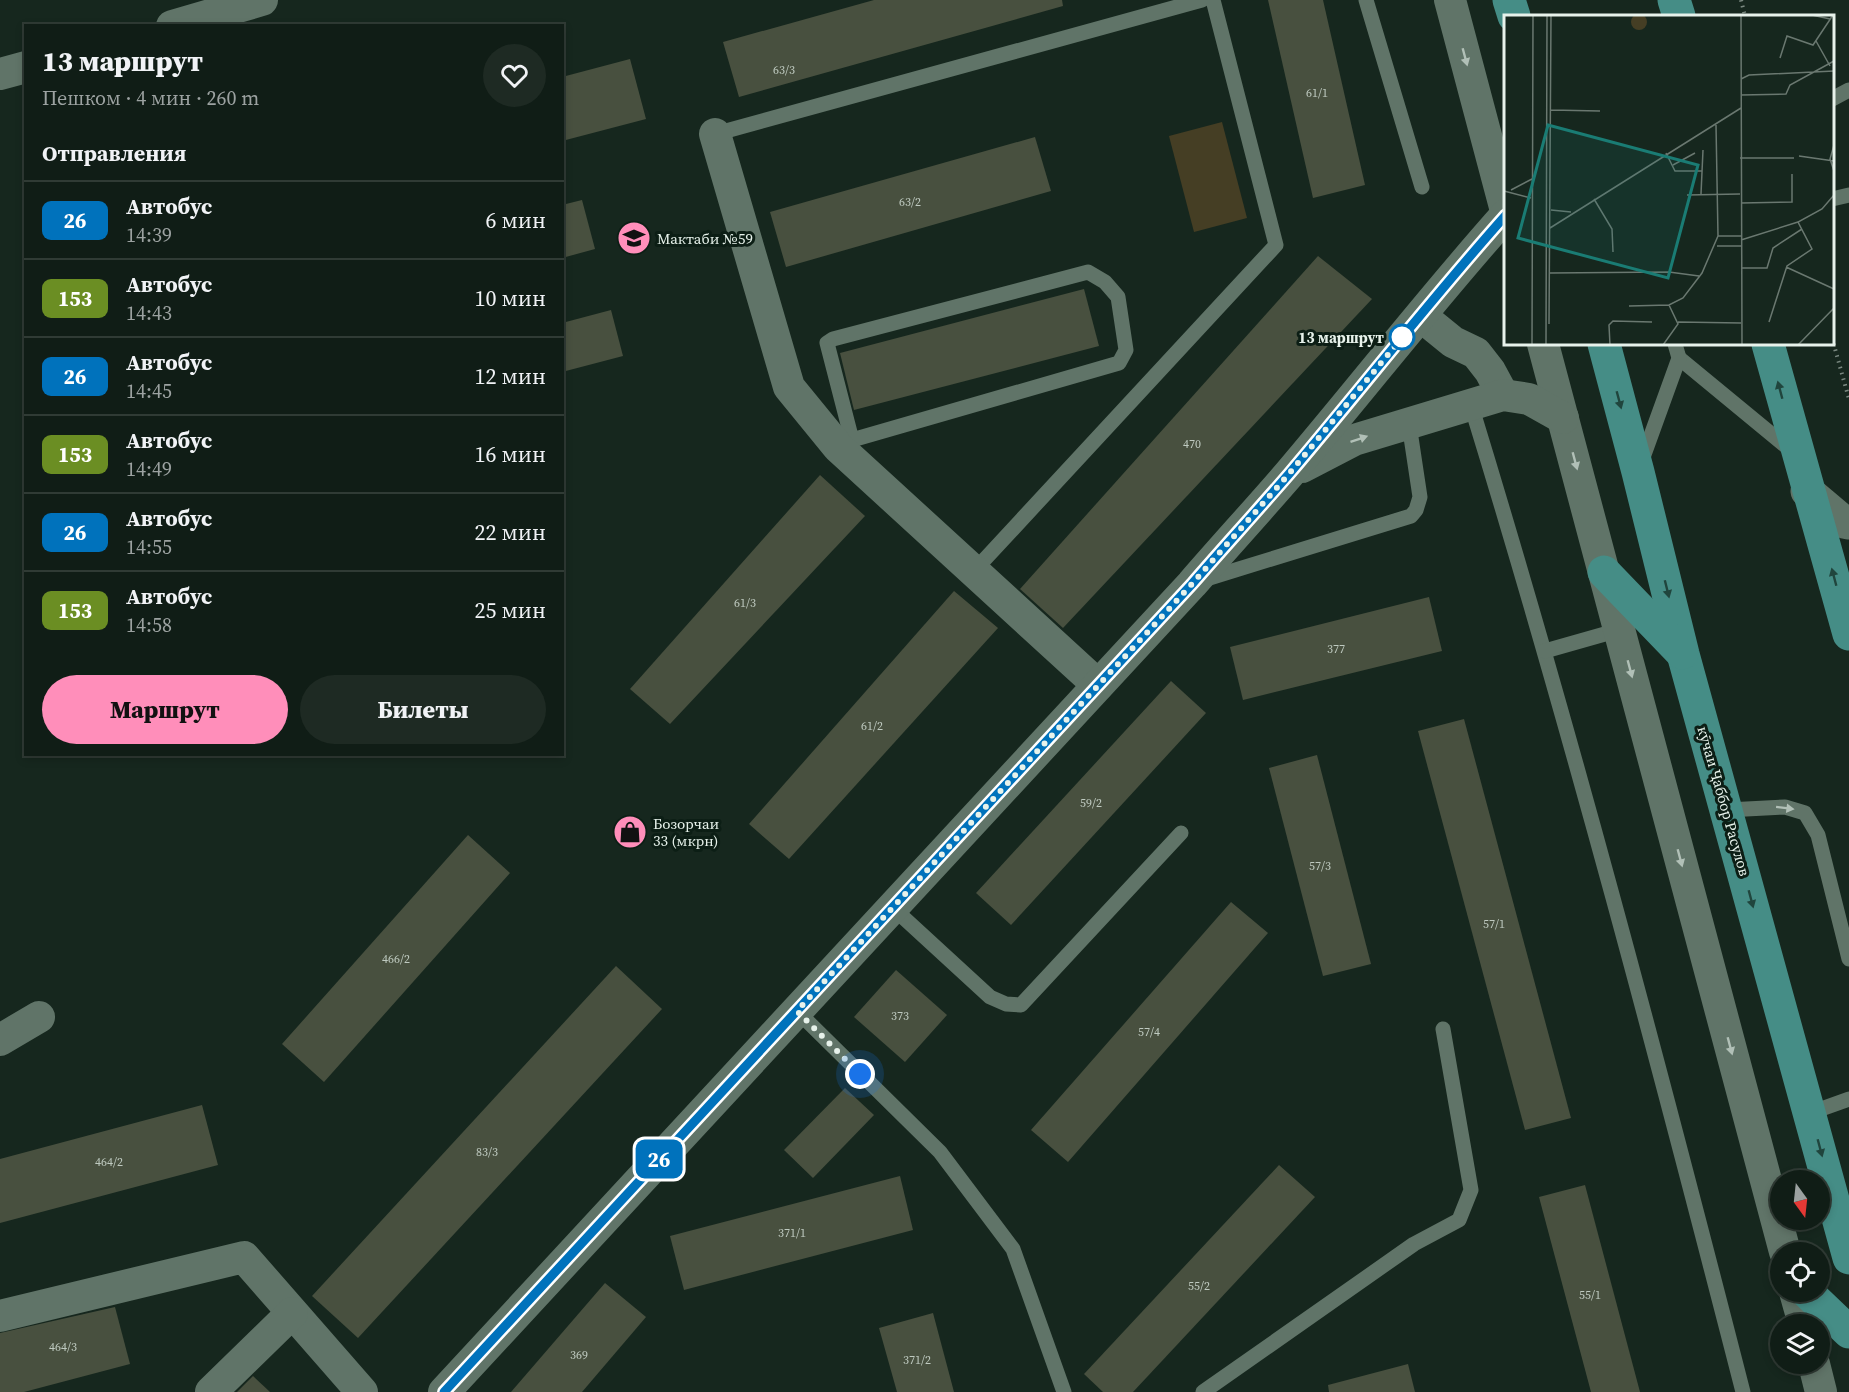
<!DOCTYPE html>
<html lang="ru">
<meta charset="utf-8">
<style>
:root{--surface:#101d16;--page:#1e2a23;--text:#f1f3f6;--muted:#9ca2a1;--line:#303b35;--accent:#ff8eba}
body{margin:0;font-family:"Source Serif 4",serif;background:var(--page);color:var(--text);height:100vh;display:flex;flex-direction:column;font-size:22px;white-space:nowrap}
*{box-sizing:border-box;margin:0}
p{font-size:20px;color:var(--muted)}
.icon{flex:none;width:33px;height:33px;fill:none;stroke:currentColor;stroke-width:2;stroke-linecap:round;stroke-linejoin:round}
.map{position:relative;flex:1;overflow:hidden}
.panel{position:absolute;left:24px;top:24px;width:540px;height:732px;display:flex;flex-direction:column;background:var(--surface);border-radius:0px;box-shadow:0 3px 9px #0003,0 0 0 2px var(--line)}
.panel>*{flex:none}
.badge{padding:0 12px;border-radius:9px;font-size:21px;line-height:39px}
.needle{width:39px;rotate:165deg}
.fabs{position:absolute;left:1770px;top:1170px;display:grid;gap:12px}
.fabs a{display:grid;place-items:center;width:60px;height:60px;border-radius:50%;background:var(--surface);box-shadow:0 3px 9px #0003,0 0 0 2px var(--line);font-size:30px}
.you{position:absolute;width:30px;height:30px;margin:-15px;border:4px solid #fff;border-radius:50%;background:#1a73e8;box-shadow:0 0 0 9px #1a73e833}
.map>.badge{position:absolute;translate:-50% -50%;box-shadow:0 0 0 3px #fff}
h2{padding:0 18px;font-size:22px;line-height:54px}
.round{display:grid;place-items:center;flex:none;width:63px;height:63px;border-radius:32px;background:var(--page)}
.headline{display:flex;align-items:center;justify-content:space-between;height:102px;padding:0 18px}
h1{font-size:28px;font-weight:800;line-height:45px}
.button{display:flex;gap:12px;margin-top:auto;padding:12px 18px}
.button a{flex:1;height:69px;border-radius:36px;background:var(--accent);color:#111;font-size:24px;font-weight:800;line-height:69px;text-align:center}
.button a+a{background:var(--page);color:var(--text)}
ul{padding:0;list-style:none}
li{display:flex;align-items:center;gap:18px;height:78px;padding:0 18px;border-top:2px solid var(--line)}
li div{flex:1}
li b{display:block;font-size:22px}
li em{font-style:normal}
li .badge{min-width:66px;font-weight:700;text-align:center}
.map>svg:first-child{display:block}
</style>
<div class="map">
<svg width="1849" height="1392" viewBox="0 0 1849 1392">
<rect width="100%" height="100%" fill="#16271e"/>
<path fill="#453e24" d="M 1222,122 L 1247,218 L 1194,232 L 1169,136 Z"/>
<g fill="#48503f">
<path d="M 874,0 L 1062,0 L 1063,6 L 739,97 L 723,42 Z"/>
<path d="M 1268,0 L 1323,0 L 1365,185 L 1313,198 Z"/>
<path d="M 630,59 L 646,119 L 562,141 L 562,77 Z"/>
<path d="M 1035,137 L 1051,191 L 786,267 L 770,212 Z"/>
<path d="M 582,200 L 595,249 L 562,258 L 562,205 Z"/>
<path d="M 1318,256 L 1372,299 L 1063,628 L 1020,589 Z"/>
<path d="M 1084,289 L 1099,346 L 854,410 L 840,353 Z"/>
<path d="M 611,310 L 623,356 L 562,372 L 562,323 Z"/>
<path d="M 820,475 L 865,516 L 670,724 L 630,689 Z"/>
<path d="M 954,591 L 998,628 L 789,859 L 749,824 Z"/>
<path d="M 1429,597 L 1442,651 L 1243,700 L 1230,647 Z"/>
<path d="M 1171,681 L 1206,713 L 1011,925 L 976,893 Z"/>
<path d="M 1464,719 L 1571,1118 L 1525,1130 L 1418,731 Z"/>
<path d="M 1317,755 L 1371,964 L 1323,976 L 1269,768 Z"/>
<path d="M 468,835 L 510,873 L 324,1082 L 282,1044 Z"/>
<path d="M 1231,902 L 1268,933 L 1068,1162 L 1031,1130 Z"/>
<path d="M 616,966 L 662,1009 L 358,1338 L 312,1296 Z"/>
<path d="M 896,970 L 947,1015 L 905,1062 L 854,1017 Z"/>
<path d="M 845,1088 L 874,1115 L 813,1178 L 784,1150 Z"/>
<path d="M 202,1105 L 218,1165 L 0,1223 L 0,1159 Z"/>
<path d="M 1279,1165 L 1315,1197 L 1133,1392 L 1103,1392 L 1084,1374 Z"/>
<path d="M 900,1176 L 913,1230 L 684,1290 L 670,1236 Z"/>
<path d="M 1585,1185 L 1640,1392 L 1591,1392 L 1539,1197 Z"/>
<path d="M 605,1283 L 646,1317 L 582,1392 L 511,1392 Z"/>
<path d="M 115,1307 L 130,1364 L 24,1392 L 0,1392 L 0,1333 Z"/>
<path d="M 933,1313 L 954,1392 L 897,1392 L 879,1328 Z"/>
<path d="M 1408,1364 L 1415,1392 L 1329,1392 L 1328,1385 Z"/>
<path d="M 253,1376 L 270,1392 L 237,1392 Z"/>
</g>
<g fill="none" stroke-linecap="round" stroke-linejoin="round">
<g stroke="#7a8880" stroke-width="4" stroke-dasharray="1.5 4.5" stroke-linecap="butt">
<path d="M 1741,0 L 1745,16"/>
<path d="M 1832,338 L 1849,399"/>
</g>
<g stroke="#607468" stroke-width="15">
<path d="M 1366,0 L 1422,187"/>
<path d="M 1832,99 L 1849,90"/>
<path d="M 715,134 L 1202,0"/>
<path d="M 1832,199 L 1849,195"/>
<path d="M 1679,358 L 1793,452"/>
<path d="M 1471,405 C 1571,731 1658,1061 1743,1392"/>
<path d="M 838,447 L 852,440 L 1119,363 L 1126,350 L 1118,297 L 1105,282 L 1088,272 L 833,339 L 827,343 L 852,440"/>
<path d="M 1641,463 L 1679,358 L 1675,344"/>
<path d="M 973,572 L 1276,245 L 1213,0"/>
<path d="M 1203,580 L 1411,516 L 1416,510 L 1420,497 L 1409,424"/>
<path d="M 1545,651 L 1619,630"/>
<path d="M 1727,810 L 1785,807 L 1805,813 L 1818,835 L 1849,959"/>
<path d="M 892,907 L 990,997 L 1006,1004 L 1021,1005 L 1181,833"/>
<path d="M 797,1011 L 940,1152 L 1013,1249 L 1064,1392"/>
<path d="M 1810,1113 L 1849,1099"/>
<path d="M 1203,1392 L 1414,1244 L 1459,1220 L 1471,1190 L 1443,1029"/>
</g>
<g stroke="#607468" stroke-width="32">
<path d="M 1450,0 L 1506,211"/>
<path d="M 172,26 L 262,0"/>
<path d="M 0,74 L 26,67"/>
<path d="M 715,134 L 789,387 L 838,447 L 1098,685"/>
<path d="M 1421,316 L 1453,342 L 1476,353 L 1490,371 L 1503,395"/>
<path d="M 1543,344 L 1785,1252"/>
<path d="M 1302,467 L 1354,440 L 1503,395 L 1529,399 L 1563,418"/>
<path d="M 0,1040 L 39,1017"/>
<path d="M 1795,1292 L 1804,1324"/>
<path d="M 0,1316 L 244,1257 L 362,1392"/>
<path d="M 1814,1364 L 1821,1392"/>
<path d="M 211,1392 L 292,1313"/>
<path d="M 444,1392 L 1192,584 C 1224,547 1257,511 1289,474 C 1362,388 1431,299 1506,215"/>
</g>
<path stroke="#607468" stroke-width="33" d="M 1807,491 L 1844,522 L 1849,523"/>
<g stroke="#458d86" stroke-width="33">
<path d="M 1509,0 L 1514,16"/>
<path d="M 1674,0 L 1679,16"/>
<path d="M 1604,344 L 1638,472 L 1683,654 L 1849,1258"/>
<path d="M 1768,344 L 1849,634"/>
<path d="M 1604,572 L 1682,653"/>
<path d="M 1807,1292 L 1849,1332"/>
</g>
</g>
<defs><path id="oneway-solid" d="M-6-.8H1V-3.2L6.5 0L1 3.2V.8H-6Z" transform="scale(1.5)"/></defs>
<g fill="#b1c0b7">
<use href="#oneway-solid" transform="translate(1465 57) rotate(75)"/>
<use href="#oneway-solid" transform="translate(1359 439) rotate(-19)"/>
<use href="#oneway-solid" transform="translate(1575 461) rotate(75)"/>
<use href="#oneway-solid" transform="translate(1630 669) rotate(75)"/>
<use href="#oneway-solid" transform="translate(1785 808) rotate(7)"/>
<use href="#oneway-solid" transform="translate(1680 858) rotate(75)"/>
<use href="#oneway-solid" transform="translate(1730 1046) rotate(75)"/>
</g>
<g fill="#20453d">
<use href="#oneway-solid" transform="translate(1780 390) rotate(-105)"/>
<use href="#oneway-solid" transform="translate(1619 400) rotate(75)"/>
<use href="#oneway-solid" transform="translate(1834 577) rotate(-105)"/>
<use href="#oneway-solid" transform="translate(1667 589) rotate(76)"/>
<use href="#oneway-solid" transform="translate(1751 899) rotate(75)"/>
<use href="#oneway-solid" transform="translate(1820 1148) rotate(75)"/>
</g>
<g fill="none" stroke-linecap="round" stroke-linejoin="round">
<g stroke="#fff" stroke-width="14">
<path id="line" d="M 444,1392 L 1192,584 C 1224,547 1257,511 1289,474 C 1362,388 1431,299 1506,215"/>
</g>
<use href="#line" stroke="#0072bc" stroke-width="9"/>
<path stroke="#e7f2eb" stroke-width="6" stroke-dasharray="0 10.8" d="M 860,1074 L 797,1011 L 1192,584 L 1288,475 L 1406,333 L 1402,337"/>
</g>
<defs>
<g id="school-disc" transform="scale(1.725)"><circle r="9.5" fill="#ff8eba" stroke="#0c1e15"/><path d="M0-5L7-2L0 1L-7-2ZM-4 1L0 2.5L4 1V4Q0 6-4 4Z" fill="#111"/></g>
<g id="shop-disc" transform="scale(1.725)"><circle r="9.5" fill="#ff8eba" stroke="#0c1e15"/><path d="M-5-2.5h2.3a2.7 3.5 0 0 1 5.4 0H5L5.5 6h-11ZM-1.5-2.5h3a1.5 2.3 0 0 0-3 0Z" fill="#111"/></g>
</defs>
<g fill-rule="evenodd">
<use href="#school-disc" x="634" y="238"/>
<use href="#shop-disc" x="630" y="832"/>
</g>
<circle fill="#fff" stroke="#0072bc" stroke-width="3" cx="1402" cy="337" r="12"/>
<g text-anchor="middle" dominant-baseline="central" stroke-width="6" stroke-linejoin="round" paint-order="stroke">
<g font-size="12" fill="#bfcac0">
<text x="784" y="70">63/3</text>
<text x="1317" y="93">61/1</text>
<text x="910" y="202">63/2</text>
<text x="1192" y="444">470</text>
<text x="745" y="603">61/3</text>
<text x="1336" y="649">377</text>
<text x="872" y="726">61/2</text>
<text x="1091" y="803">59/2</text>
<text x="1320" y="866">57/3</text>
<text x="1494" y="924">57/1</text>
<text x="396" y="959">466/2</text>
<text x="900" y="1016">373</text>
<text x="1149" y="1032">57/4</text>
<text x="487" y="1152">83/3</text>
<text x="109" y="1162">464/2</text>
<text x="792" y="1233">371/1</text>
<text x="1199" y="1286">55/2</text>
<text x="1590" y="1295">55/1</text>
<text x="63" y="1347">464/3</text>
<text x="579" y="1355">369</text>
<text x="917" y="1360">371/2</text>
</g>
<g font-size="15" fill="#e7f2eb" stroke="#0c1e15" text-anchor="start">
<text x="657" y="238">Мактаби №59</text>
<text x="653" y="823">Бозорчаи<tspan x="653" dy="17">33 (мкрн)</tspan></text>
</g>
<g font-size="15" font-weight="bold" fill="#e7f2eb" stroke="#0c1e15" text-anchor="end">
<text x="1384" y="337">13 маршрут</text>
</g>
<g font-size="15" fill="#e7f2eb" stroke="#0c1e15">
<text transform="translate(1724 801) rotate(74)">кӯчаи Ҷаббор Расулов</text>
</g>
</g>
<g transform="translate(1504 15)">
<rect width="330" height="330" fill="#16271e"/>
<path d="M127 7a8 8 0 1 1 16 0a8 8 0 1 1-16 0Z" fill="#453e24"/>
<path fill="none" stroke="#6a7870" stroke-width="1.5" d="M 237,0 L 238,330M 308,0 L 326,4M 312,26 L 326,51M 276,43 L 283,21 L 309,30 L 329,0M 237,64 L 245,60 L 330,56M 237,80 L 282,79 L 286,70 L 330,46M 47,95 L 96,96M 212,110 L 214,221M 330,130 L 326,144 L 330,156M 162,138 L 171,156 L 198,156M 295,141 L 330,146M 236,143 L 290,143M 169,150 L 191,138M 7,175 L 28,164M 0,176 L 27,183M 197,179 L 199,135M 183,180 L 236,179M 90,184 L 108,214 L 109,237M 237,188 L 288,187 L 288,159M 47,195 L 67,197M 46,213 L 237,93M 237,225 L 294,207M 213,231 L 237,231M 282,252 L 330,274M 237,253 L 263,253 L 269,233 L 298,214M 46,258 L 165,257 L 195,261M 125,291 L 165,290 L 179,283 L 198,258 L 214,221 L 237,221M 174,307 L 237,308M 265,307 L 283,251 L 308,234 L 294,207 L 318,194 L 330,180M 45,309 L 47,0M 28,330 L 29,0M 42,330 L 43,0M 106,330 L 105,310 L 109,306 L 148,307M 159,330 L 174,309 L 165,290M 294,330 L 330,293"/>
<path fill="#1a7c74" fill-opacity="0.15" stroke="#1a7c74" stroke-width="3" d="M 44,110 L 194,150 L 164,263 L 14,223 Z"/>
<rect width="330" height="330" fill="none" stroke="#e7f2eb" stroke-width="3"/>
</g>
</svg>
<div class="fabs">
<a><svg class="needle" viewBox="-14 -14 28 28"><path d="M0-13l5 13h-10z" fill="#e53935"/><path d="M0 13l5-13h-10z" fill="#9ca2a1"/></svg></a>
<a><svg class="icon" aria-label="locate" viewBox="0 0 24 24"><circle cx="12" cy="12" r="6"/><path d="M12 2v4M12 18v4M2 12h4M18 12h4"/></svg></a>
<a><svg class="icon" aria-label="layers" viewBox="0 0 24 24"><path d="M12 4l9 5-9 5-9-5zM3 14l9 5 9-5"/></svg></a>
</div>
<div class="you" style="left:860px;top:1074px"></div>
<b class="badge" style="left:659px;top:1159px;background:#0072bc;color:#fff">26</b>
<section class="panel">
<div class="headline"><div><h1>13 маршрут</h1><p>Пешком · 4 мин · 260 m</p></div><a class="round"><svg class="icon" aria-label="heart" viewBox="0 0 24 24"><path d="M12 20l-8-8c-3-5 5-10 8-4 3-6 11-1 8 4z"/></svg></a></div>
<h2>Отправления</h2>
<ul>
<li><span class="badge" style="background:#0072bc;color:#fff">26</span><div><b>Автобус</b><p>14:39</p></div><em>6 мин</em></li>
<li><span class="badge" style="background:#6b8e23;color:#fff">153</span><div><b>Автобус</b><p>14:43</p></div><em>10 мин</em></li>
<li><span class="badge" style="background:#0072bc;color:#fff">26</span><div><b>Автобус</b><p>14:45</p></div><em>12 мин</em></li>
<li><span class="badge" style="background:#6b8e23;color:#fff">153</span><div><b>Автобус</b><p>14:49</p></div><em>16 мин</em></li>
<li><span class="badge" style="background:#0072bc;color:#fff">26</span><div><b>Автобус</b><p>14:55</p></div><em>22 мин</em></li>
<li><span class="badge" style="background:#6b8e23;color:#fff">153</span><div><b>Автобус</b><p>14:58</p></div><em>25 мин</em></li>
</ul>
<div class="button"><a>Маршрут</a><a>Билеты</a></div>
</section>
</div>
